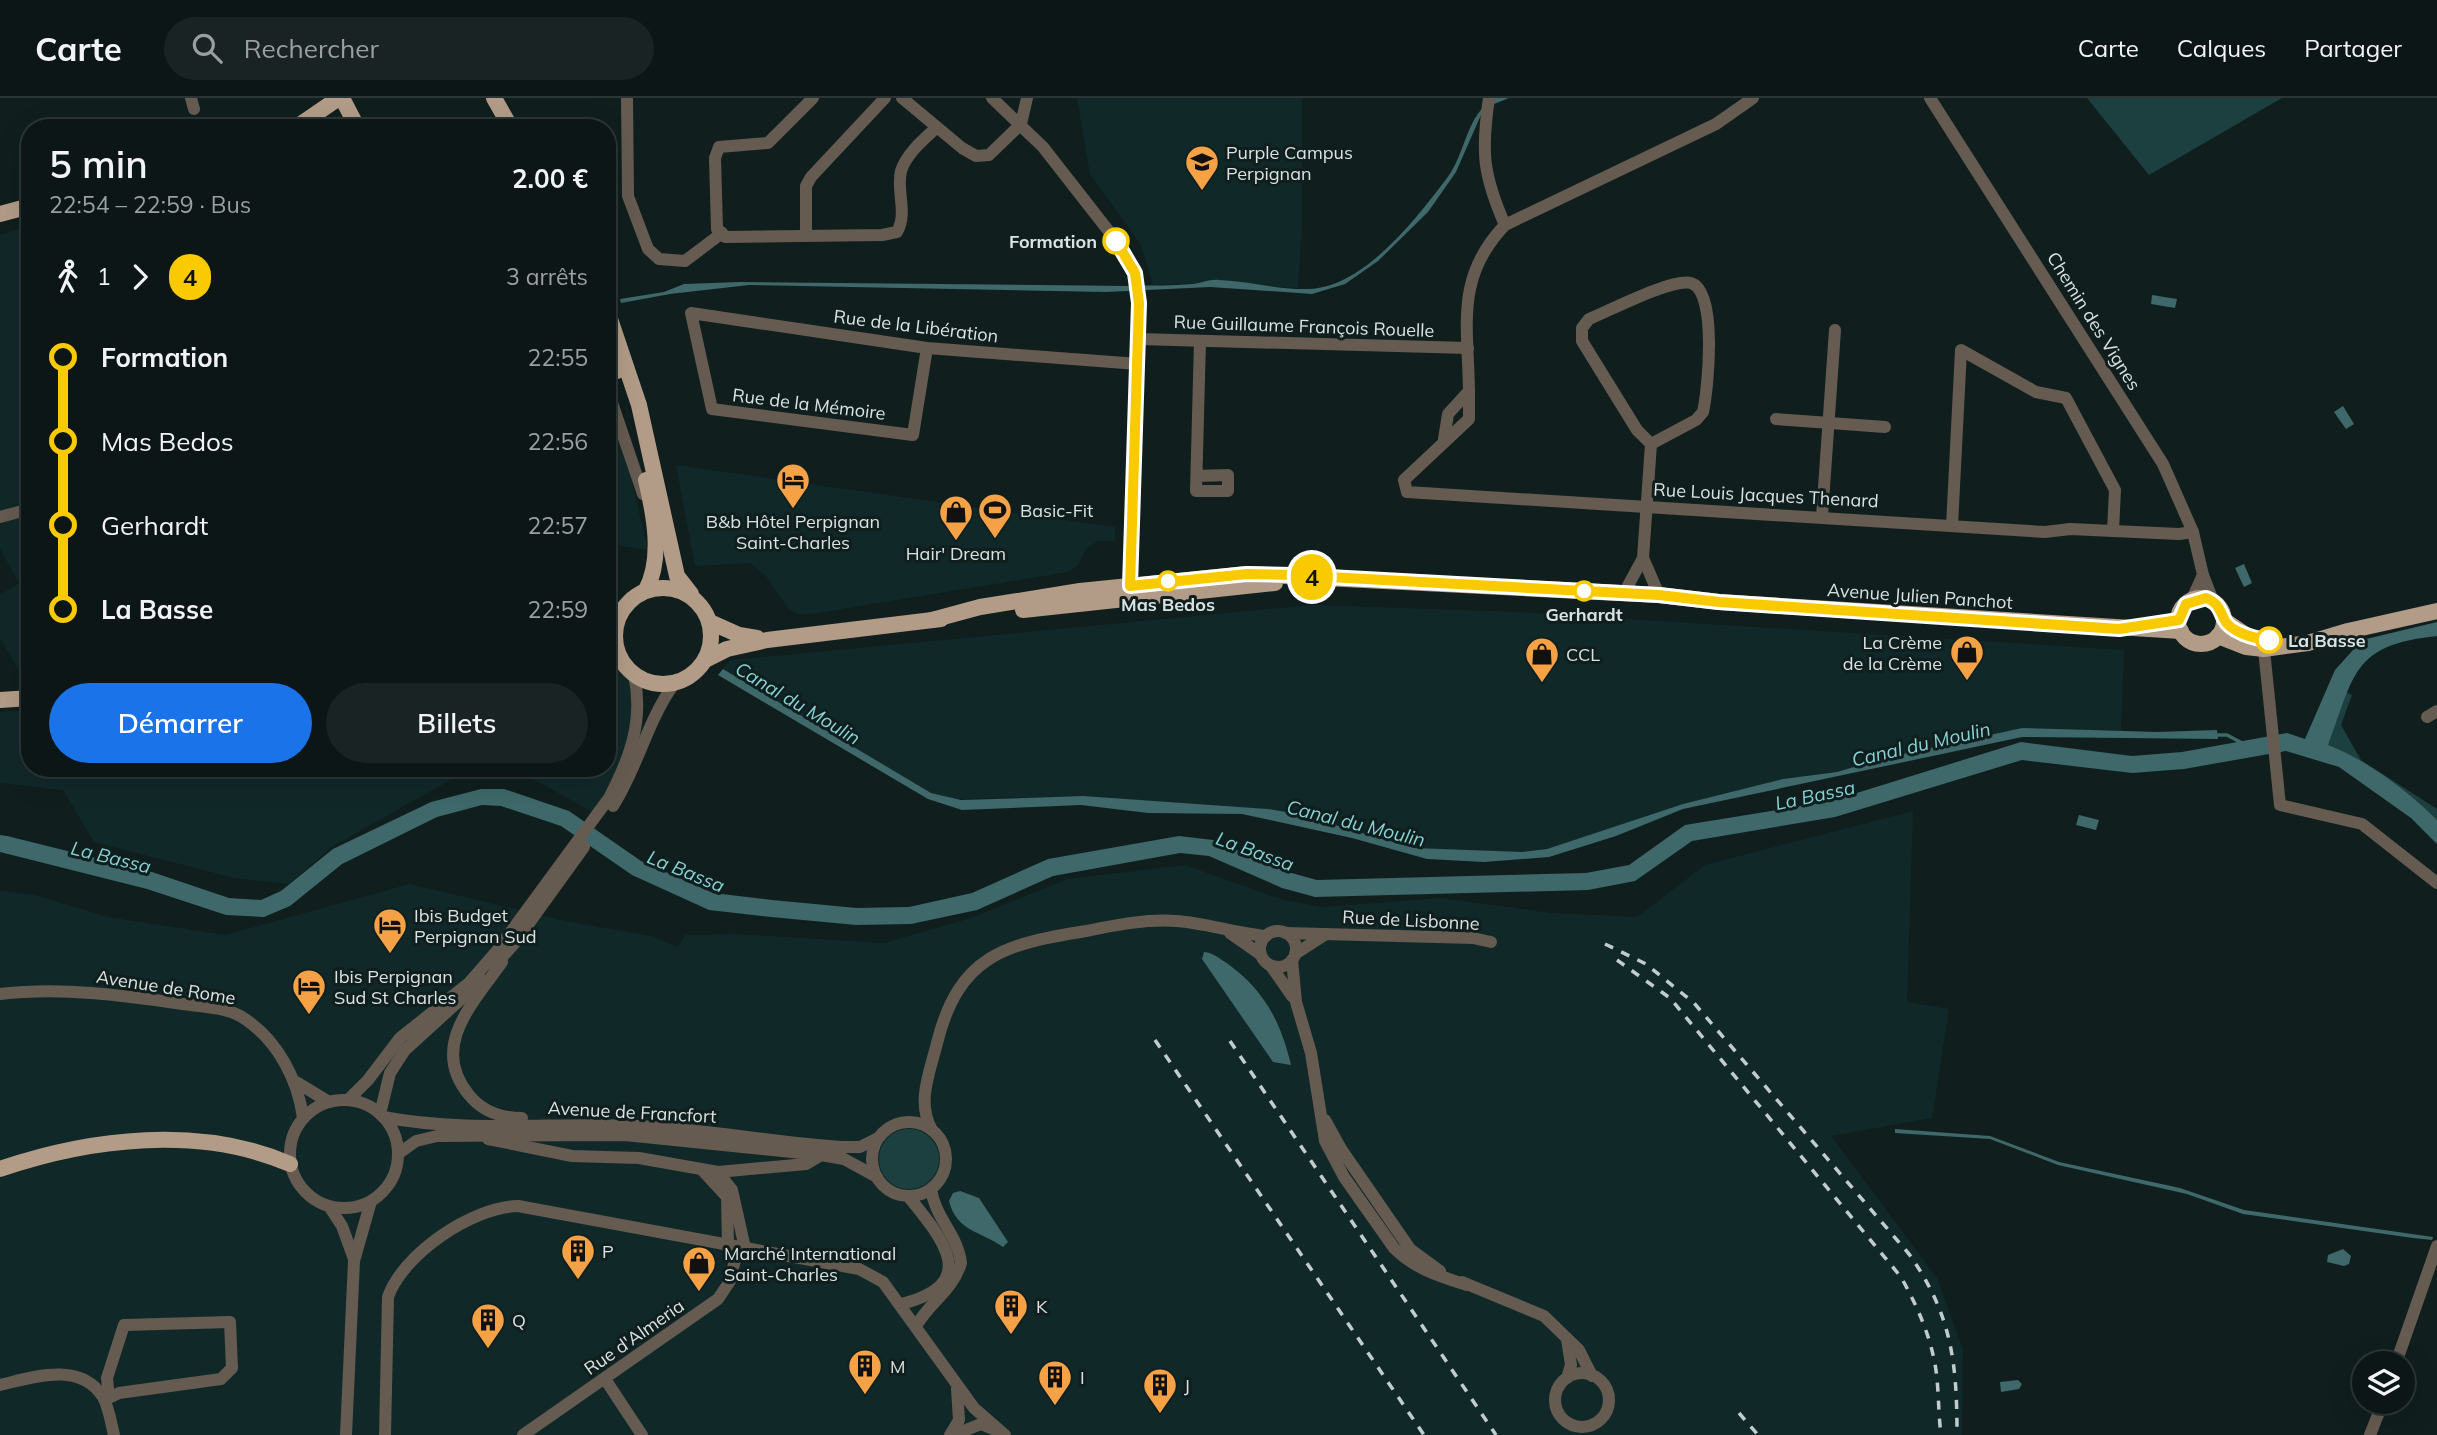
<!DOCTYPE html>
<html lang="fr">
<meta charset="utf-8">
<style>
:root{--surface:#0c1616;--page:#1a2323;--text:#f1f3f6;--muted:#9a9fa1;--line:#2c3535;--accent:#1a73e8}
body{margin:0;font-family:Mulish,sans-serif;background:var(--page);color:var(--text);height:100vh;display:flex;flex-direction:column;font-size:26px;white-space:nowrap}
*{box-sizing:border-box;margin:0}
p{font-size:23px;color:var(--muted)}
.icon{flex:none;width:38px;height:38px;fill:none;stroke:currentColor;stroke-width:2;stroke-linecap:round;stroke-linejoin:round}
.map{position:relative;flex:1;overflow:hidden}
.drawer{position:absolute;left:21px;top:21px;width:595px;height:658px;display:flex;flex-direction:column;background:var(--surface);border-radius:28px;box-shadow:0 7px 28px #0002,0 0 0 2px var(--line)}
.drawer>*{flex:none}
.badge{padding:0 14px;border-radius:23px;font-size:24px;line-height:46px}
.fabs{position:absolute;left:2352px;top:1253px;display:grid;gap:14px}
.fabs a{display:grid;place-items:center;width:63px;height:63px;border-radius:50%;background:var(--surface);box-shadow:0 7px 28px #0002,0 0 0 2px var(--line);font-size:35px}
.map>.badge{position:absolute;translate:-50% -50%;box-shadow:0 0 0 4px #fff}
.legs{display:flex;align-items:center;gap:10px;height:77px;padding:0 28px;font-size:23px}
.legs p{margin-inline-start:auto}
.overview{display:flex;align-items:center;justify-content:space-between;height:119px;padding:0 28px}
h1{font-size:38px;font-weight:600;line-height:52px}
.cta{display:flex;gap:14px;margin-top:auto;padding:14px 28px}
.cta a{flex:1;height:80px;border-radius:42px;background:var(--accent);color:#fff;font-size:28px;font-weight:600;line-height:80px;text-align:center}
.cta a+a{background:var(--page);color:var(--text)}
ul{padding:0 28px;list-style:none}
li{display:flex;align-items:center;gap:24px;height:84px;font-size:26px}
li i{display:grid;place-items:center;width:10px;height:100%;margin:0 9px;background:currentColor}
li i::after{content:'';width:18px;height:18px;margin:-9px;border:5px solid;border-radius:50%;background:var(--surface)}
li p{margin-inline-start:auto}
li:first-child i{background:linear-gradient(#0000 50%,currentColor 0)}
li:last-child i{background:linear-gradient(currentColor 50%,#0000 0)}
header{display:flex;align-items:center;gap:42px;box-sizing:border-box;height:98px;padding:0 35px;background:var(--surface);border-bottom:2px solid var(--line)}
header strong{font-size:33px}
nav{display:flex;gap:38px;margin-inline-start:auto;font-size:24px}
.search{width:490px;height:63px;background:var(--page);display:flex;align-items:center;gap:18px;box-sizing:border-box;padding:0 24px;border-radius:38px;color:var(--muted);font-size:26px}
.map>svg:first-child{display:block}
</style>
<header>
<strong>Carte</strong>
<div class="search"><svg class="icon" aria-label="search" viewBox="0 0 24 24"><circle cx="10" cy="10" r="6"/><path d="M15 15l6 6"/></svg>Rechercher</div>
<nav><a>Carte</a><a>Calques</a><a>Partager</a></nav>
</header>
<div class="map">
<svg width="2437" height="1337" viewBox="0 0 2437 1337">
<rect width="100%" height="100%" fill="#101e1e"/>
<g fill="#112829">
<path d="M 1077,0 L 1302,0 L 1302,129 L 1298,190 L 1201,185 L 1153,187 L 1141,147 L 1090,76 Z"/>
<path d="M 30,128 L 30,592 L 21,593 L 27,586 L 0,540 L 0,497 L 19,485 L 0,451 L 0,137 Z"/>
<path d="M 607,278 L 648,452 L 607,446 Z"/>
<path d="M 676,367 L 1115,429 L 1115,443 L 1098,443 L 1086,451 L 1078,467 L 1068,474 L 811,516 L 797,516 L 787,509 L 766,478 L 750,465 L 695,468 Z"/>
<path d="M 1313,507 L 1518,514 L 2124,552 L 2121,633 L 2022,630 L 1884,660 L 1837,674 L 1783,681 L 1683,706 L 1547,751 L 1515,754 L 1436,752 L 1414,750 L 1268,711 L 1083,698 L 955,701 L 931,695 L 723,571 L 731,562 Z"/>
<path d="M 616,571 L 629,582 L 633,626 L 621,665 L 594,715 L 513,670 L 607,670 L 607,572 Z"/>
<path d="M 30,612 L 30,670 L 472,670 L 333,748 L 289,786 L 234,780 L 94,744 L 63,692 L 0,685 L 0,614 Z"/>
<path d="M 1913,713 L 1907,904 L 1949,911 L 1932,1020 L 1831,1038 L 1937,1180 L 1963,1251 L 1962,1337 L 0,1337 L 0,793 L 35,797 L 108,819 L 225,837 L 410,786 L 570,824 L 652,838 L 678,849 L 685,837 L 736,836 L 884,845 L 971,820 L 1068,781 L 1185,767 L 1283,802 L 1324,809 L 1441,800 L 1551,815 L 1637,819 L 1705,767 Z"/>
</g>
<g fill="#1c3f40">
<path d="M 2087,0 L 2282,0 L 2149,77 Z"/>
<path d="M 2346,594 L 2352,597 L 2341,627 L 2361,662 L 2437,711 L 2437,722 C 2410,695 2364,659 2327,648 Z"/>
<circle cx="909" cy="1061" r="30"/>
</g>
<g fill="#3e6869">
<path d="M 1495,0 L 1509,0 L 1484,10 L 1456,74 L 1428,114 L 1378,163 L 1345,186 L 1312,196 L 1210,189 L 1106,194 L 749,187 L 670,196 L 621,205 L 620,201 L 664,194 L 684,186 L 739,184 L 1129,188 C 1150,187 1172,188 1193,186 C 1202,185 1210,181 1219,182 C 1249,183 1279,192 1309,191 C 1364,189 1416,121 1447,80 C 1466,55 1466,16 1495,0 Z"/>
<path d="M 2152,197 L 2177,201 L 2175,210 L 2151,206 Z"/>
<path d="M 2343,308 L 2354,326 L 2346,331 L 2334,314 Z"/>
<path d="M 2244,466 L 2252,485 L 2244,489 L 2235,470 Z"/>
<path d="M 2437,524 L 2437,538 C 2351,547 2355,577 2328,647 C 2367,662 2407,692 2437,722 L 2437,746 L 2411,720 L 2339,669 L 2286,653 L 2184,671 L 2132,675 L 2022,662 L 1835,719 L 1692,743 L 1635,783 L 1588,792 L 1315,799 L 1282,790 L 1209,758 L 1180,755 L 1053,778 L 977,812 L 911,826 L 856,827 L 771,819 L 709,812 L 632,777 L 561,728 L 501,708 L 482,707 L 437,719 L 342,766 L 290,808 L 264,819 L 226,817 L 147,791 L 0,754 L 0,737 L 7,738 L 152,774 L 229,800 L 261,802 L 281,793 L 333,751 L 431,704 L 481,691 L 504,691 L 569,713 L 641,763 L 713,795 L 772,802 L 857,810 L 909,809 L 972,795 L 1048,761 L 1179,738 L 1213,742 L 1288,774 L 1317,782 L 1586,775 L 1629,767 L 1685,727 L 1831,703 L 2021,644 L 2132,658 L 2182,654 L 2287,635 L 2305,641 L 2335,572 L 2362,542 Z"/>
<path d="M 723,571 L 931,695 L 961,702 L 1083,698 L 1268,711 L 1297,716 L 1414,750 L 1522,754 L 1547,751 L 1683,706 L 1783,681 L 1837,674 L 1884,660 L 2022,630 L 2157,634 L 2217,632 L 2218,641 L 2022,639 L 1683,711 L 1616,738 L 1549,759 L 1484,764 L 1427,761 L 1352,740 L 1242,716 L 1148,715 L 1081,707 L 962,712 L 928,701 L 718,577 Z"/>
<path d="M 2079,717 L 2099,722 L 2096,732 L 2076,727 Z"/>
<path d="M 1204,854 C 1214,855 1220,861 1228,866 C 1264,892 1281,924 1291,967 L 1273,964 L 1202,861 Z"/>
<path d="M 1895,1031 L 1990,1038 L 2059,1064 L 2180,1090 L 2244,1112 L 2433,1139 L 2432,1142 L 2413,1140 L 2243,1116 L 2187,1096 L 2058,1067 L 1990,1041 L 1895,1035 Z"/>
<path d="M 960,1093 L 979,1100 L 1008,1144 L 1003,1149 C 981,1133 957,1134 949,1103 L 953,1095 Z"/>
<path d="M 2343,1151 L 2351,1158 L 2349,1166 L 2344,1168 L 2327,1164 L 2328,1157 Z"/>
<path d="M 2018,1282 L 2022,1286 L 2019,1291 L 2001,1294 L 2000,1284 Z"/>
</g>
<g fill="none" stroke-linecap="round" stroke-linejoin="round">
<path stroke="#3e6869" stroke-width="3.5" d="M 2215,637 L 2227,637 L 2244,646"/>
<g stroke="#655b51" stroke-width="12">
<path d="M 191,0 L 194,11"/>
<path d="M 627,0 L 628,98 L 648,151 L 659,161 L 685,163 L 722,135"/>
<path d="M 902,0 L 962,50 L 976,58 L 989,57 L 1021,26 L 1027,0"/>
<path d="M 992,0 L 1043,49 L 1125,154 L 1135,175 L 1139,205 L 1129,496"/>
<path d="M 1489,0 C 1481,54 1483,77 1505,127"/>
<path d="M 1930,0 L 2163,366 L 2193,434 L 2203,477 L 2213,503"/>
<path d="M 722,135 L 725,139 L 882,137 L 897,134 C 908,115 896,93 901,73 C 906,56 924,41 936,30"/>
<path d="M 722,135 L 717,131 L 715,60 L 719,49 L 768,45 L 813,0"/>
<path d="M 806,136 L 806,88 L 811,79 L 885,0"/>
<path d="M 1138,241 L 1468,250"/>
<path d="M 927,250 L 913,337 L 712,311 L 691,215 L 927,250 L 1138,266"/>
<path d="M 607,290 L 643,396"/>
<path d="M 1469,293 C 1468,227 1455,179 1505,127 L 1716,26 L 1753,0"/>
<path d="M 1776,321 L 1885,329"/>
<path d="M 1444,341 L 1448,316 L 1469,293 L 1469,321 L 1404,382 L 1407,394 L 2045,434 L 2070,431 L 2179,436 L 2193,434"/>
<path d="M 1197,378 L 1228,377 L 1228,393 L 1196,393 L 1200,243"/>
<path d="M 1822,418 L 1835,232"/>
<path d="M 0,419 L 30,411"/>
<path d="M 1952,428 L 1961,252 L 2036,294 L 2066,300 L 2115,392 L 2113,433"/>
<path d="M 1643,460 L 1659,497"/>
<path d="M 1624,495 L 1643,460 L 1651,346 L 1637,332 L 1582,243 L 1582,230 L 1589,221 C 1609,213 1672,180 1691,185 C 1718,193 1708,292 1703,314 L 1696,322 L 1651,346"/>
<path d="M 2191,503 L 2203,477"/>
<path d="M 2263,542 L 2280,707 L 2362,726 L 2437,785"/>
<path d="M 2427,619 L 2437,613"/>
<path d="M 613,708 C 638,669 647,623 674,586"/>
<circle cx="1278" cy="851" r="18"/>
<path d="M 1230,835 L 1260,856"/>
<path d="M 1286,835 L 1473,840 L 1491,844"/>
<path d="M 1295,856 L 1326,836"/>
<path d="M 1292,862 L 1296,904 L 1311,955 L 1325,1043 L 1344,1079 L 1394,1150 C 1415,1171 1439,1178 1467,1187"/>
<path d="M 502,864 C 473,905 429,949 469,997 C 483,1014 501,1020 522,1020"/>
<path d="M 494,868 L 514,846 L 584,749"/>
<path d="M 1271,868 L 1292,898"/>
<path d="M 0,896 C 62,889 121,897 183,906 C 202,909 229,909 245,921 C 278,943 298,982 303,1020"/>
<path d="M 296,984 L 329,1004"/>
<path d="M 348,1002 L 368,982 L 400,940 L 469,885 L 496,854 L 609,700 C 630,660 644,622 634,577"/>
<circle cx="344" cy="1056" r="54"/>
<path d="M 380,1016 L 390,975 L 405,952 L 482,882"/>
<path d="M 383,1019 C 467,1035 554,1024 639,1028 C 707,1031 774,1045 842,1049 L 860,1049 L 878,1040"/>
<path d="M 1325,1022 L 1341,1051 L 1410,1151 L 1440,1173"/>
<circle cx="909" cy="1061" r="37"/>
<path d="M 932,1032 C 916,1004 930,974 937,945 C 959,857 1005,846 1086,833 C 1116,827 1145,821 1176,823 C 1206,825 1235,835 1266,838"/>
<path d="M 488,1041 L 572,1058 L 639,1060 L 718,1074 L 806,1066 L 821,1057"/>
<path d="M 398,1056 L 416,1043 L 437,1038 L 625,1037 L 821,1057 L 844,1061 L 877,1079"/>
<path d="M 703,1073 L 727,1099 L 728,1147"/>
<path d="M 718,1074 L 732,1092 L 745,1150"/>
<path d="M 329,1108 L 342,1128 L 354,1161"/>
<path d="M 1462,1184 L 1544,1218 L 1579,1252 L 1592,1278"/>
<path d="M 901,1206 C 981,1186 944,1142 908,1098"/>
<path d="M 916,1228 C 930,1204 953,1192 961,1165 C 958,1137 935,1120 931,1091"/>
<path d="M 2396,1265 L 2437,1148"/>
<circle cx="1582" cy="1302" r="27"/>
<path d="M 1567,1280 L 1571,1267 L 1567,1241"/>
<path d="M 605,1281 L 642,1337"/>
<path d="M 0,1287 C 34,1279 80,1263 103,1299 C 109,1310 111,1325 114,1337"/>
<path d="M 105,1302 L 119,1295 L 221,1281 L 232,1270 L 230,1224 L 124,1227 L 107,1280 L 109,1300"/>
<path d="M 346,1337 L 354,1163 L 371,1103"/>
<path d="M 385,1337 L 388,1199 C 403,1156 472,1109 518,1108 L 859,1171 L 883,1184 L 974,1310 L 1005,1337"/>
<path d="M 523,1337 L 718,1201 L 730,1183 L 738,1149"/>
<path d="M 950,1337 L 959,1322 L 957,1291"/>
<path d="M 953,1337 L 981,1326 L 998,1333"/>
<path d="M 2370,1337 L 2383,1304"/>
</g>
<g stroke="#b29c87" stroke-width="16">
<path d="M 494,0 L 511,30"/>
<path d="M 295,30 L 339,0"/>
<path d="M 0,116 L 30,108"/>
<path d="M 607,212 L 639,307 L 677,478 L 691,496"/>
<path d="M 607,245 L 617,273"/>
<path d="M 646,382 C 654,416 663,460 646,492"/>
<circle cx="663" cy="538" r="48"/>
<circle cx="2201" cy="523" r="23"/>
<path d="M 1023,512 L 1275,485"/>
<path d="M 932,522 L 980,509 L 1080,493 L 1247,476 L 1659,497 L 1719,504 L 2181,533"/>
<path d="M 2224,522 L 2249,539 L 2265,542"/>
<path d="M 710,524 L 739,537 L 757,540"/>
<path d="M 2218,538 L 2246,549 L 2264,551 L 2308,545 L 2348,533 L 2437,513"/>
<path d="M 707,561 L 727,551 L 767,542 L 941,521"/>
<path d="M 0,602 L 30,600"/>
<path d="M 0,1071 C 91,1040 200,1027 290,1066"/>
</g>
<g stroke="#c2cccc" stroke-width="3.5" stroke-dasharray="9 9" stroke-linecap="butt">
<path d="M 1605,846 L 1646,866 L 1694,905 L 1909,1156 C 1952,1217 1957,1265 1957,1337"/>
<path d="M 1617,862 L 1670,900 L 1901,1179 C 1916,1206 1929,1234 1935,1266 C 1939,1289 1938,1313 1941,1337"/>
<path d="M 1155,942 L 1424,1337"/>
<path d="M 1230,943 L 1496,1337"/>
<path d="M 1739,1315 L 1758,1337"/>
</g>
<path stroke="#b29c87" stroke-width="16" d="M 342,0 L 354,23"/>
</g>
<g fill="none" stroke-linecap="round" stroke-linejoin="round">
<g stroke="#fff" stroke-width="16">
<path id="line-1" d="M 1116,143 L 1135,175 L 1139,205 L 1130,488 L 1247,476 L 1292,477 L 1659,497 L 1719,504 L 2119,531 L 2179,522 L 2186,506 L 2206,500 C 2218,505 2219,510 2224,521 C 2230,534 2255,541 2269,542"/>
</g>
<use href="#line-1" stroke="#faca00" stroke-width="10"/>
</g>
<defs>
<g id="university-pin" transform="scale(1.75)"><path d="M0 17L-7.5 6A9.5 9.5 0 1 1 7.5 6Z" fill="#f5a246" stroke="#101e1e"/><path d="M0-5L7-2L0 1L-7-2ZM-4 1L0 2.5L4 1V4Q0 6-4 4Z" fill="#111"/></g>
<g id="hotel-pin" transform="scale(1.75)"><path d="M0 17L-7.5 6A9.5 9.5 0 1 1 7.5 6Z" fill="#f5a246" stroke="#101e1e"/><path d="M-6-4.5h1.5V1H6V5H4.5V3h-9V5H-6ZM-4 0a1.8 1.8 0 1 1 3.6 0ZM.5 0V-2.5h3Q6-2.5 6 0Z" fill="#111"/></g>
<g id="stadium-pin" transform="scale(1.75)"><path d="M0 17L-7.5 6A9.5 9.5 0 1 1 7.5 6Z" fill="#f5a246" stroke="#101e1e"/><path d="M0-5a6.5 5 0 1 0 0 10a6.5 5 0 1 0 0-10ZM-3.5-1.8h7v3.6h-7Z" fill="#111"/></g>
<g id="shop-pin" transform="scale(1.75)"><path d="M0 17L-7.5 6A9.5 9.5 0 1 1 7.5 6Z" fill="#f5a246" stroke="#101e1e"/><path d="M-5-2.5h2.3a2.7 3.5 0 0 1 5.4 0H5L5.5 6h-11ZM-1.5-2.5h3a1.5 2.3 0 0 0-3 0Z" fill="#111"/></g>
<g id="building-pin" transform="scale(1.75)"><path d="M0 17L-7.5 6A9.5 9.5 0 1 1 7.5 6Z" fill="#f5a246" stroke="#101e1e"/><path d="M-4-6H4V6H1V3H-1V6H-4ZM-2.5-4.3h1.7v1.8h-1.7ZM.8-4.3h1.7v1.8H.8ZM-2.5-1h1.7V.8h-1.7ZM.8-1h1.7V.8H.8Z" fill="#111"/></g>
</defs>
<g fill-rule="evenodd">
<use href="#university-pin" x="1202" y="64"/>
<use href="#hotel-pin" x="793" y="382"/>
<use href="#stadium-pin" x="995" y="412"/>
<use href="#shop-pin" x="956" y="414"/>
<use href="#shop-pin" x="1967" y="554"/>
<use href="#shop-pin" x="1542" y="556"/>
<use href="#hotel-pin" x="390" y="827"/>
<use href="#hotel-pin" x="309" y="888"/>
<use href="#building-pin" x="578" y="1153"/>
<use href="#shop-pin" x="699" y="1165"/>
<use href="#building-pin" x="1011" y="1208"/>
<use href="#building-pin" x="488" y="1222"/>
<use href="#building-pin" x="865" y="1268"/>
<use href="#building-pin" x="1055" y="1279"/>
<use href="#building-pin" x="1160" y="1287"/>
</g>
<g fill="#fff" stroke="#faca00" stroke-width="3.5">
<circle cx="1116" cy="143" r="12"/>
<circle cx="1168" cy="483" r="9"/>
<circle cx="1584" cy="493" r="9"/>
<circle cx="2269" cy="542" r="12"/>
</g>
<g text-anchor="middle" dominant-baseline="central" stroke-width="6" stroke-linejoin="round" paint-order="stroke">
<g font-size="18" fill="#dae3e3" stroke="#101e1e" text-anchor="start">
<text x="1226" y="54">Purple Campus<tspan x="1226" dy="21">Perpignan</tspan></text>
<text x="1020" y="412">Basic-Fit</text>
<text x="793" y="423" text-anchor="middle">B&amp;b Hôtel Perpignan<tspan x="793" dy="21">Saint-Charles</tspan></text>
<text x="956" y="455" text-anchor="middle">Hair' Dream</text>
<text x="1942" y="544" text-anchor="end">La Crème<tspan x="1942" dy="21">de la Crème</tspan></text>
<text x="1566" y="556">CCL</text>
<text x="414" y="817">Ibis Budget<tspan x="414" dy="21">Perpignan Sud</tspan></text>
<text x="334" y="878">Ibis Perpignan<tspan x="334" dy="21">Sud St Charles</tspan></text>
<text x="602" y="1153">P</text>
<text x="724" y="1155">Marché International<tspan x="724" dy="21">Saint-Charles</tspan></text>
<text x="1036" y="1208">K</text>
<text x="512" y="1222">Q</text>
<text x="890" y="1268">M</text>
<text x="1080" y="1279">I</text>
<text x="1184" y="1287">J</text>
</g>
<g font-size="18" font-weight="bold" fill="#dae3e3" stroke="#101e1e">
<text x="1097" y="143" text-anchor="end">Formation</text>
<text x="1168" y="506">Mas Bedos</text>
<text x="1584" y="516">Gerhardt</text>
<text x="2288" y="542" text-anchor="start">La Basse</text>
</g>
<g font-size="18" fill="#dae3e3" stroke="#101e1e">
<text transform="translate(2094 223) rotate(58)">Chemin des Vignes</text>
<text transform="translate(916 228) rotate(7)">Rue de la Libération</text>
<text transform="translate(1304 228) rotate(2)">Rue Guillaume François Rouelle</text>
<text transform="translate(809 306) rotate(7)">Rue de la Mémoire</text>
<text transform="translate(1766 397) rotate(3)">Rue Louis Jacques Thenard</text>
<text transform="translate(1920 498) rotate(4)">Avenue Julien Panchot</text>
<text transform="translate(1411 822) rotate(3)">Rue de Lisbonne</text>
<text transform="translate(166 889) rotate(9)">Avenue de Rome</text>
<text transform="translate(632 1014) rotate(3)">Avenue de Francfort</text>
<text transform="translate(634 1239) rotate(-35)">Rue d'Almeria</text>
</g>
<g font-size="19" font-style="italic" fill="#86d3d5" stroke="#101e1e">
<text transform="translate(798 605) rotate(31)">Canal du Moulin</text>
<text transform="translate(1921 646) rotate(-13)">Canal du Moulin</text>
<text transform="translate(1815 697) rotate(-12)">La Bassa</text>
<text transform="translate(1356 725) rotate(14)">Canal du Moulin</text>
<text transform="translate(1255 753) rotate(20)">La Bassa</text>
<text transform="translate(111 759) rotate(14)">La Bassa</text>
<text transform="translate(686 773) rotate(22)">La Bassa</text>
</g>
</g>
</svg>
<div class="fabs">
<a><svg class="icon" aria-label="layers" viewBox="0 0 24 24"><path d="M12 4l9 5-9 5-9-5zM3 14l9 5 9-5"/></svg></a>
</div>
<b class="badge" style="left:1312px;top:479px;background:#faca00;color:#111">4</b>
<section class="drawer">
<div class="overview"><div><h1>5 min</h1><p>22:54 – 22:59 · Bus</p></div><b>2.00 €</b></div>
<div class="legs"><svg class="icon" aria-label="walk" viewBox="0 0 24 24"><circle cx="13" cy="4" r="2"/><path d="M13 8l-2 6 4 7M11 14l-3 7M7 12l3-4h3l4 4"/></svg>1<svg class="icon" aria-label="forward" viewBox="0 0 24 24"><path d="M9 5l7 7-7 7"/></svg><b class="badge" style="background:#faca00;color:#111">4</b><p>3 arrêts</p></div>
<ul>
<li><i style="color:#faca00"></i><b>Formation</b><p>22:55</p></li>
<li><i style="color:#faca00"></i><span>Mas Bedos</span><p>22:56</p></li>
<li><i style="color:#faca00"></i><span>Gerhardt</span><p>22:57</p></li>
<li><i style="color:#faca00"></i><b>La Basse</b><p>22:59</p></li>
</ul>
<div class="cta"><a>Démarrer</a><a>Billets</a></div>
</section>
</div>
